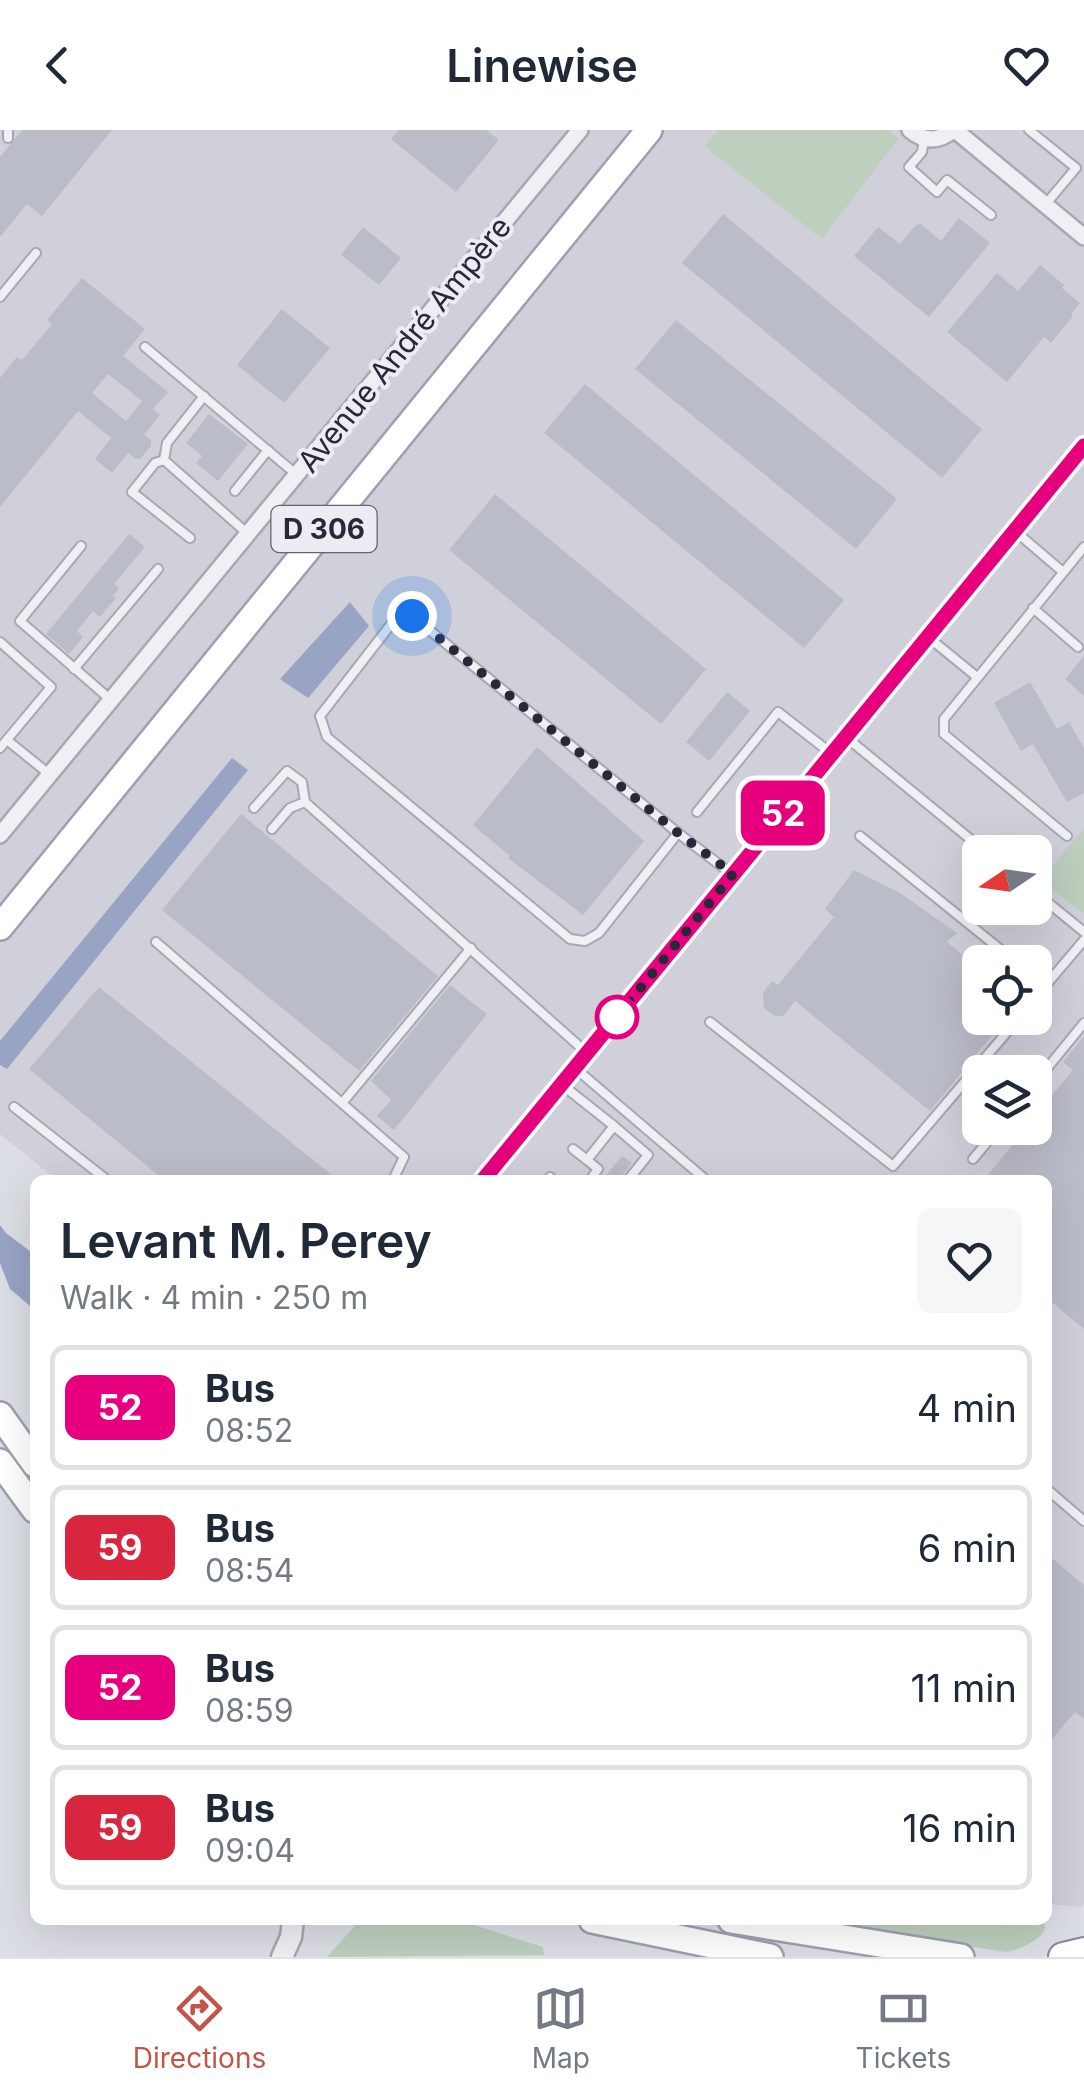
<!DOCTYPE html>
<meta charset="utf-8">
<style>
:root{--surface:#fff;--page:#f6f6f7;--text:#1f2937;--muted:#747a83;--line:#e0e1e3;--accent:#c45448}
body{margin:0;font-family:Inter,sans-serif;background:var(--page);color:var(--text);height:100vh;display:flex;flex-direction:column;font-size:38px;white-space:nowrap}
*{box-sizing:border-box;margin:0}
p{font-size:32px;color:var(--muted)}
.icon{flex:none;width:55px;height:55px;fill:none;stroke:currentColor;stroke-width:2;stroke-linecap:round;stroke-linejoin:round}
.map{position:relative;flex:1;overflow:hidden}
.sheet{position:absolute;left:30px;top:1045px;width:1022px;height:750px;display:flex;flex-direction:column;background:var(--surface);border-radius:15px;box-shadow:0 10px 40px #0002}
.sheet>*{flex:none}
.badge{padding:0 20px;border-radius:15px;font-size:35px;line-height:65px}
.needle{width:65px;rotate:257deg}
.fabs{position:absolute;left:962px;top:705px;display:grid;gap:20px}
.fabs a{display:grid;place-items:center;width:90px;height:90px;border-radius:15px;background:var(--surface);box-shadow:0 10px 40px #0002;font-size:50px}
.you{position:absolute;width:50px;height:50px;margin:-25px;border:8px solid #fff;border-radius:50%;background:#1a73e8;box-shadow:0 0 0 15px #1a73e833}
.map>.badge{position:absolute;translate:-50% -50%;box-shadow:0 0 0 5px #fff}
.round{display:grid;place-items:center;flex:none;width:105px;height:105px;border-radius:15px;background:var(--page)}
.head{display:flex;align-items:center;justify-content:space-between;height:170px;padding:0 30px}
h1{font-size:48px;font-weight:600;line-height:75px}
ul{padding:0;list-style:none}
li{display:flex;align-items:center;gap:30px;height:125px;margin:0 20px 15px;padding:0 10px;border:5px solid var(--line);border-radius:15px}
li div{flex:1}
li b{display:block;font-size:38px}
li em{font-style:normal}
li .badge{min-width:110px;font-weight:700;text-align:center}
header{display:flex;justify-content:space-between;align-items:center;height:130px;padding:0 30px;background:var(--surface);font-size:45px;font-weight:600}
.tabs{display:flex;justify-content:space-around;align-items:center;height:140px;border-top:2px solid var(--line);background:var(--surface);font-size:28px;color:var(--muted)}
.tabs a{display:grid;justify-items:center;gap:5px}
.tabs .selected{color:var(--accent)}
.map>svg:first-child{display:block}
</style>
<header><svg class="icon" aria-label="back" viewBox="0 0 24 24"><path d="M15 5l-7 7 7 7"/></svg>Linewise<svg class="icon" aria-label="heart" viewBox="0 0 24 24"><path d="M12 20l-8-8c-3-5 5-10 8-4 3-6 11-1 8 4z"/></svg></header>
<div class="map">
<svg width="1084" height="1827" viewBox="0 0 1084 1827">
<rect width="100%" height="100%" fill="#dcdee5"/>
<path fill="#cfd0da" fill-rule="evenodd" d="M 0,0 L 1084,0 L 1084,1774 L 1081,1777 L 1048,1774 L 1048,1050 L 57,1050 L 0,1004 ZM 980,722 L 1035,722 L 1035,778 L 980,778 ZM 980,832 L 1035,832 L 1035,888 L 980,888 ZM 980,942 L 1035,942 L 1035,998 L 980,998 Z"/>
<g fill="#becfbe">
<path d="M 718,0 L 889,0 L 898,9 L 822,109 L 704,16 Z"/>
<path d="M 1084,698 L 1084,784 L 1041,750 Z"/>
<path d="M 360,1790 L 458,1790 L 543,1817 L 544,1825 L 327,1827 Z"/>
<path d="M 803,1790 L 1043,1790 C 1044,1793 1046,1795 1045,1798 C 1044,1809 1016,1821 1006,1822 Z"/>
</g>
<g fill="#99a3c4">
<path d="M 350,472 L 369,496 L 308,568 L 280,549 Z"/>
<path d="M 232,628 L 248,640 L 7,939 L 0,935 L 0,911 Z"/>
<path d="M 0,1095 L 6,1103 L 35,1125 L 35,1198 L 30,1176 L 10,1159 L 0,1133 Z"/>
</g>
<g fill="#babcc8" fill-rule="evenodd">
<path d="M 22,0 L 112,0 L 42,86 L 27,74 L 0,107 L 0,27 Z"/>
<path d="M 398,0 L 486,0 L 499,10 L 456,62 L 391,9 Z"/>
<path d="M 723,84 L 982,299 L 942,348 L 682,133 Z"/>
<path d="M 959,88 L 990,113 L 929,187 L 854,126 L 878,97 L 900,114 L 916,95 L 921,94 L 941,111 Z"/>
<path d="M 363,97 L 401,128 L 379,155 L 341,125 Z"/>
<path d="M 1040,135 L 1064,155 L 1062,158 L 1080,173 L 1071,184 L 1073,186 L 1051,213 L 1044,207 L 1007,252 L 947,202 L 997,143 L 1018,161 Z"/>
<path d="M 82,148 L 145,199 L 123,226 L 168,262 L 153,279 L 160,285 L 144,305 L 151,310 L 151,316 L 141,328 L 136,329 L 128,323 L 112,343 L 95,329 L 111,308 L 78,281 L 0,377 L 0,248 L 17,227 L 22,230 L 52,194 L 47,190 ZM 108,244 L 142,271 L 126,291 L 92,263 Z"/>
<path d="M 282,179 L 330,218 L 284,273 L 237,235 Z"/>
<path d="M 676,190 L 897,369 L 856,419 L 635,239 Z"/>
<path d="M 585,254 L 844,470 L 804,518 L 544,303 Z"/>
<path d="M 209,284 L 248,314 L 218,351 L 196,333 L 202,326 L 186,313 Z"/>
<path d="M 495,364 L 706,539 L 661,594 L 449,420 Z"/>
<path d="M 129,404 L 145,417 L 114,454 L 119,458 L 113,466 L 116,468 L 100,487 L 93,481 L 77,501 L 83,507 L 69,524 L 46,504 Z"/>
<path d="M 1084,526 L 1084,566 L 1065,549 Z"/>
<path d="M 1030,552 L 1057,599 L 1069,592 L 1084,618 L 1084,663 L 1067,672 L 1033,614 L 1021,621 L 994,573 Z"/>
<path d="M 727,562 L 750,581 L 709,631 L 686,612 Z"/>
<path d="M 537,617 L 644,711 L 583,785 L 508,728 L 510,726 L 473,695 Z"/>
<path d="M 241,684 L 438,846 L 359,941 L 162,780 Z"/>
<path d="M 854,740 L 900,763 L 957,803 L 947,812 L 975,835 L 973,837 L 980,843 L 980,888 L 1006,888 L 930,981 L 795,871 L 783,886 L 775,886 L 764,878 L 763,863 L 772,851 L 778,855 L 834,787 L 825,779 Z"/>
<path d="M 450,855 L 487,884 L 394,1000 L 377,986 L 391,970 L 371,951 Z"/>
<path d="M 99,857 L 338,1050 L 164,1050 L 29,939 Z"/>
<path d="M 1084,906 L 1084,1199 L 1048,1169 L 1048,1050 L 984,1050 L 1026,998 L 1035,998 L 1035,986 L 1073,940 L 1063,932 Z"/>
<path d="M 622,1026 L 632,1033 L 618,1050 L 602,1050 Z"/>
<path d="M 1048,1425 L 1084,1455 L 1084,1589 L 1075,1582 L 1048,1614 Z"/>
</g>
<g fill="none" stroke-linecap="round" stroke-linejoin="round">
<g stroke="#a6a8b2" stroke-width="12">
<g id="service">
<path d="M 8,0 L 8,8"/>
<path d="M 1029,0 L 1076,38 L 1045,75"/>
<path d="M 924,9 L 922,22 L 909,37 L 937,62 L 947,50 L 991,85"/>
<path d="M 0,167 L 36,123"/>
<path d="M 145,217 L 297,345"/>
<path d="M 204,266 L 167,313 L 164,330 L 248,404"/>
<path d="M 164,330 L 155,333 L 132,362 L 190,408"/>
<path d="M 235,361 L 268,320"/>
<path d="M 1015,401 L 1063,442"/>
<path d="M 81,416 L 20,491 L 111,570"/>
<path d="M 1033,478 L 1078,517"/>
<path d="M 928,507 L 977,547"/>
<path d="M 0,512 L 51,557 L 0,618"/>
<path d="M 74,539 L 158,439"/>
<path d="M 847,608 L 986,722"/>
<path d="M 7,610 L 49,644"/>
<path d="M 254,678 L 287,641 L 302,652 L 305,672 L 587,923"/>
<path d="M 697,682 L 778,582 L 832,624"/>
<path d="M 272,699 L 290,678 L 305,672"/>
<path d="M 678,703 L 599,803 L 585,811 L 570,809 L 327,607 L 320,586 L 392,493 L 403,487 L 412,486 L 678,703 L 733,745"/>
<path d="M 860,706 L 1016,832"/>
<path d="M 1067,706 L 944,604 L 944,589 L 1084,417"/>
<path d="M 1035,762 L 1084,802"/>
<path d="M 156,812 L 404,1027 L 393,1050"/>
<path d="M 1035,868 L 1084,810"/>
<path d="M 710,892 L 893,1036 L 1019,888"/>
<path d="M 575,938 L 706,1050"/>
<path d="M 1035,953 L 1084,893"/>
<path d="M 561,954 L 614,996 L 587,1030 L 598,1039 L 590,1050"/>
<path d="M 343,972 L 471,818"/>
<path d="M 14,977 L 107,1050"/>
<path d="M 614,996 L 648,1025 L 628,1050"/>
<path d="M 573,1019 L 587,1030"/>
<path d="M 973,1029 L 999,998"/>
<path d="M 550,1047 L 553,1050"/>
<path d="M 1048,1360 L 1084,1391"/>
</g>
</g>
<g stroke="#a6a8b2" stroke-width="20">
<g id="minor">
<path d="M 910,0 C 924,12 939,12 953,0"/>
<path d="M 955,0 L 1084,107"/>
<path d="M 0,705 L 580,0"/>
<path d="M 483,1050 L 1084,316"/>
</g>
</g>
<g stroke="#a6a8b2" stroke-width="25">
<path id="tertiary" d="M 282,1827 L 291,1807 L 293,1790"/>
</g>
<g stroke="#9da0b0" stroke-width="30">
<g id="primary">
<path d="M 0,797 L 649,0"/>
<path d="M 0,1285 L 35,1334"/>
<path d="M 0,1332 L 35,1380"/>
<path d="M 592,1790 L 770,1827"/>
<path d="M 731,1790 L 961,1827"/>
</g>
</g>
<g stroke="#85889b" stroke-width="32">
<path id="motorway" d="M 1063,1827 L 1084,1822"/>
</g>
<use href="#service" stroke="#efeff4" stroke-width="8"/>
<use href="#minor" stroke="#efeff4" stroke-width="15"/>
<use href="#tertiary" stroke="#efeff4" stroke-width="20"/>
<use href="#primary" stroke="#fff" stroke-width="25"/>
<use href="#motorway" stroke="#fff" stroke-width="28"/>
</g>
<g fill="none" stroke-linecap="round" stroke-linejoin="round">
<g stroke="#fff" stroke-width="22">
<path id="line" d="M 483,1050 L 1084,316"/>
</g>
<use href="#line" stroke="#e6007e" stroke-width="15"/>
<path stroke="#27293b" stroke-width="10" stroke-dasharray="0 18" d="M 412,486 L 678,703 L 733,744 L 617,887"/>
</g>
<circle fill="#fff" stroke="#e6007e" stroke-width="5" cx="617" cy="887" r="20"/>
<g text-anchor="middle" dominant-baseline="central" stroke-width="8" stroke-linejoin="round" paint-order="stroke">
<rect fill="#ebedf3" stroke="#626472" stroke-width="2.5" x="271.5" y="376" width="105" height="46" rx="8"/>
<g font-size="28" font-weight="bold" fill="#27293b">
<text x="324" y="399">D 306</text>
</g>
<g font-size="30" fill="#27293b" stroke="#ebedf3">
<text transform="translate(404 214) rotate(-51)">Avenue André Ampère</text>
</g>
</g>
</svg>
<div class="fabs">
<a><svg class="needle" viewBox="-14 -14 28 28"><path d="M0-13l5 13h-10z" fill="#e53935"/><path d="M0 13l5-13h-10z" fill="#747a83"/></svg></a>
<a><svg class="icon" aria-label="locate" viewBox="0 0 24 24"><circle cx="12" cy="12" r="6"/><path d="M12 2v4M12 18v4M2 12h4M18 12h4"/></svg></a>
<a><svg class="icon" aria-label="layers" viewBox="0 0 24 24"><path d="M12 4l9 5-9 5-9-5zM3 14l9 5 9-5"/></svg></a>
</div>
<div class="you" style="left:412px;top:486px"></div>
<b class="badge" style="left:783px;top:683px;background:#e6007e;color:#fff">52</b>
<section class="sheet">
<div class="head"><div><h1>Levant M. Perey</h1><p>Walk · 4 min · 250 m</p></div><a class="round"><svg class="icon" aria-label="heart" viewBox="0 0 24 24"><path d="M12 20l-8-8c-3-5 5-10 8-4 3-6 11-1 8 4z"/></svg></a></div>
<ul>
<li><span class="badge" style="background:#e6007e;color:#fff">52</span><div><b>Bus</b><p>08:52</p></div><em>4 min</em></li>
<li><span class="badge" style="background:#d7263d;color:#fff">59</span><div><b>Bus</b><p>08:54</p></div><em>6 min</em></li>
<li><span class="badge" style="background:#e6007e;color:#fff">52</span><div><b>Bus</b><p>08:59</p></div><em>11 min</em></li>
<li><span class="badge" style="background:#d7263d;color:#fff">59</span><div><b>Bus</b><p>09:04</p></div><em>16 min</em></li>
</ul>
</section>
</div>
<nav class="tabs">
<a class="selected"><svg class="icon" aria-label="directions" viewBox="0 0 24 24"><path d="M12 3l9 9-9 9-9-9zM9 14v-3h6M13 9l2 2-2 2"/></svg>Directions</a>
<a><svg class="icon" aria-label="map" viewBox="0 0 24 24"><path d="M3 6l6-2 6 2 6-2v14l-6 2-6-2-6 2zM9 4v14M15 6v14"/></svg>Map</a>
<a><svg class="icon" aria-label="tickets" viewBox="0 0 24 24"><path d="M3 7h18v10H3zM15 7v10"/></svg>Tickets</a>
</nav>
